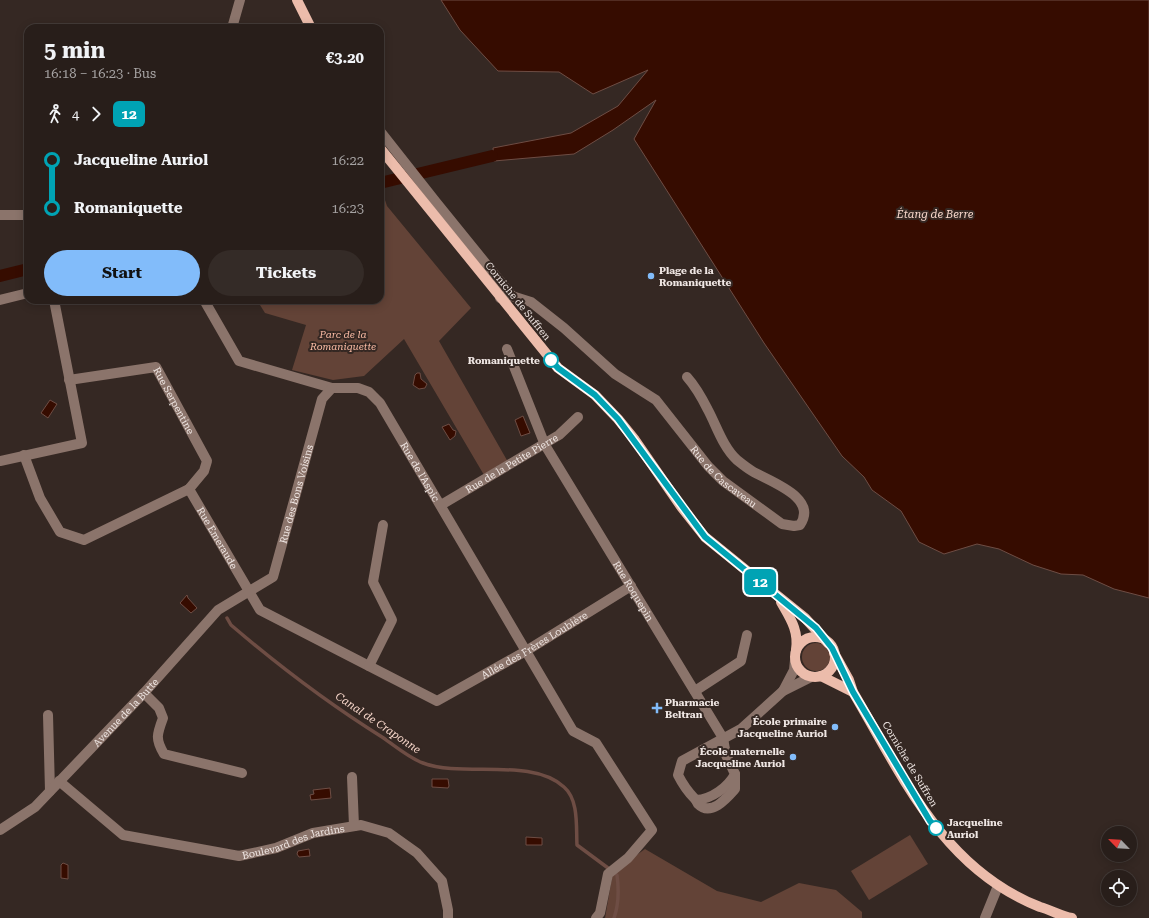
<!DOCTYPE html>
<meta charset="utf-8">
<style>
:root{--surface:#281e1a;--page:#342b27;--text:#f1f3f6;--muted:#a5a2a2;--line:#443c39;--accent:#82bcfa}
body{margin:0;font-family:"Roboto Serif",serif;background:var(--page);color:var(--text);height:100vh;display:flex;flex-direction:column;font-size:15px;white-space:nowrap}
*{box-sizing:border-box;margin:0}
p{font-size:13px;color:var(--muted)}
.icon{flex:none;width:22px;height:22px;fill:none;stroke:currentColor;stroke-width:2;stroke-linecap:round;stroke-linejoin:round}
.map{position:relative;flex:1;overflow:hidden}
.drawer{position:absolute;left:24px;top:24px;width:360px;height:280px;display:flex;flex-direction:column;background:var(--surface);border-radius:12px;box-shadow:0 2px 10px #0003,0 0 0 1px var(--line)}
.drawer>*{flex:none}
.badge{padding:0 8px;border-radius:6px;font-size:14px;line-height:26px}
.needle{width:26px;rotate:295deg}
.controls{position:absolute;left:1101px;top:826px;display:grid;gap:8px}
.controls a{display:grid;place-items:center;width:36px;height:36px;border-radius:50%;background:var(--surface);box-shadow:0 2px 10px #0003,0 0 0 1px var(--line);font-size:20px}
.map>.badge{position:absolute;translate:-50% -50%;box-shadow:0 0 0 2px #fff}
.legs{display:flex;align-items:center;gap:6px;height:44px;padding:0 20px;font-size:13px}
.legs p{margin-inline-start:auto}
.summary{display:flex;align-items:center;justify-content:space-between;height:68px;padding:0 20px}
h1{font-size:22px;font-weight:700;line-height:30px}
.primary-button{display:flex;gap:8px;margin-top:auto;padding:8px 20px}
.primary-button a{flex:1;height:46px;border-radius:24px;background:var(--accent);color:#111;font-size:16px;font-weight:700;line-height:46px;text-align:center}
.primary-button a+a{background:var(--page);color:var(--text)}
ul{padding:0 20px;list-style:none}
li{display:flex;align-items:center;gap:14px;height:48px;font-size:15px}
li i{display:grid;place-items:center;width:6px;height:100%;margin:0 5px;background:currentColor}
li i::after{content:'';width:10px;height:10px;margin:-5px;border:3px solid;border-radius:50%;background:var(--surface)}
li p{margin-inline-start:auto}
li:first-child i{background:linear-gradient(#0000 50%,currentColor 0)}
li:last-child i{background:linear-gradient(currentColor 50%,#0000 0)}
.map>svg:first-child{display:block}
</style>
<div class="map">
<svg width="1149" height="918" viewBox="0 0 1149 918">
<rect width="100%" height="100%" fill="#352823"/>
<g fill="#634337">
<path d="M 380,185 L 387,206 L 471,308 L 439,341 L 508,462 L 484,475 L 404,339 L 364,376 L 333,380 L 292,370 L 306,325 L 265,313 L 260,305 L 261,300 L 380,300 Z"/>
<circle cx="816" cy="657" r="14"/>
<path d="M 910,835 L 928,864 L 869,900 L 851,871 Z"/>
<path d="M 645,849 L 717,891 L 761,902 L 799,883 L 836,890 L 862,912 L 862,918 L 605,918 L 613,872 Z"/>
</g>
<g fill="#360c00" stroke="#6e4d44">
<path d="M 441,0 L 1149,0 L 1149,598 L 1114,589 L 1083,575 L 1061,574 L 1033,565 L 999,549 L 977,544 L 944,554 L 919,542 L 901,511 L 872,490 L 864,477 L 842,456 L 764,343 L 634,139 L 656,100 L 613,130 L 574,154 L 494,161 L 493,148 L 571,133 L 618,106 L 648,70 L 593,94 L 559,72 L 498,71 L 460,30 Z"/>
<path d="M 417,373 L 420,373 L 421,379 L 427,384 L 425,388 L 419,389 L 413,385 L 415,375 Z"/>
<path d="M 50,400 L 57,404 L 48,418 L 41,413 Z"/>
<path d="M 523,416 L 530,433 L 521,436 L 515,420 Z"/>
<path d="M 449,424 L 453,430 L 456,431 L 455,436 L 450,440 L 442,427 Z"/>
<path d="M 187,595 L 188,598 L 197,608 L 191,613 L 180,603 Z"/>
<path d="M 432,779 L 448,779 L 449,786 L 448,788 L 432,787 Z"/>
<path d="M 330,788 L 331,798 L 311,800 L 310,795 L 314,794 L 313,790 Z"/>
<path d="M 526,837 L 542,838 L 542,845 L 526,845 Z"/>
<path d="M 309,849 L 310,856 L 299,857 L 297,854 L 298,851 Z"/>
<path d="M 63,863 L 68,865 L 68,879 L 61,878 L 61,865 Z"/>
</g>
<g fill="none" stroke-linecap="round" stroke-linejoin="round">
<g stroke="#6e4d44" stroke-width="3.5">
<path d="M 227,618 L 231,625 C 279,666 329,704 382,737 C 394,745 409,758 423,763 C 463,778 531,757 564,787 C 579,800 576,827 577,845 L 608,868"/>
<path d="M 614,918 C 619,904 619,890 617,875"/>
</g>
<g stroke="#360c00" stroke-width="12">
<path d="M 380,183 L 492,156"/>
<path d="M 0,276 L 28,269"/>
</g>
<g stroke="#8b746b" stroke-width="10">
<path d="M 232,28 L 240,0"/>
<path d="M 380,131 L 436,202 L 512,296"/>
<path d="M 0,215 L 28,215"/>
<path id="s1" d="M 500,298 L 512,296 L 531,302 L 564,328 L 615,374 L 656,400 L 708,466 L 723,481 L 782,524 L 794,526 L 800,525 C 819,497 768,481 752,471 C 747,468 742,464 737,460 C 723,447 717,427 708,410 C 702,398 696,387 687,377"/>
<path d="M 0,300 L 28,293"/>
<path id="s2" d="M 204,300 L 239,361 L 332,388 L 358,388 L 369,392 L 380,403 L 573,731 L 596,743 L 652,830 L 628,858 L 608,874 L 600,913 L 596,918"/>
<path id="s3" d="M 507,349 L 545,445 L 723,738 L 726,755 L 735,774 C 728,787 712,799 696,800"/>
<path id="s4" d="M 69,380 L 156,367 L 207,461 L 204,471 L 189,489"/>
<path id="s5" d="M 24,455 L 40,498 L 60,532 L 84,540 L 189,489 L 260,610 L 437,701 L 526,651 L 631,586"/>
<path d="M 0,461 L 82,443 L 54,300"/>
<path id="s6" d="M 441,505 L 559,435 L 578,417"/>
<path d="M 369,666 L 392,620 L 373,582 L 383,525"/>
<path d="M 695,691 L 741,661 L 747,635"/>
<path d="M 783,691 L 794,670 L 795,660"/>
<path d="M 144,693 L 159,708 L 163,718 C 157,734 155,739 164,754 L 242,773"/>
<path d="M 48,715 L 50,791"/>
<path d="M 735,774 L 735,789 C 727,798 711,817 698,804 C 697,802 696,800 695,799 C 687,791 683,785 678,775 L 682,761 L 741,729 L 783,691 L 811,677"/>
<path d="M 352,777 L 354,826"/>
<path id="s7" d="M 59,781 L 123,835 L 239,856 L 276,848 L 313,833 L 361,825 L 389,833 L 417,853 L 442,881 L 448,910 L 448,918"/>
<path id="s8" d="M 0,830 L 35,807 L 144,693 L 218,610 L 273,577 L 322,399 L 332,388"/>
<path d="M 985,918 L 998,886"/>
</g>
<g stroke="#ecbcab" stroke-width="10">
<path d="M 297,0 L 311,28"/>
<path d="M 380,148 L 558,368 L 595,395 L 618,419 L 635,440 L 682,508 L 705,537 L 805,618 L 828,643"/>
<path d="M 781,602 C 790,618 799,630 796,650"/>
<circle cx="815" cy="657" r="20"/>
<path d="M 834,653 L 849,680 L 853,692 C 903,777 943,869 1040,907 C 1051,910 1061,916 1072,918"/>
<path d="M 821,676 L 853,692"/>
</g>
</g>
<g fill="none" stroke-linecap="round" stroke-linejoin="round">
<g stroke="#fff" stroke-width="9">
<path id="line-1" d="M 551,360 L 558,368 L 595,395 L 618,419 L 705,537 L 816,628 L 832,648 L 853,692 L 930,821 L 936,828"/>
</g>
<use href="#line-1" stroke="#00a3b4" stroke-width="6"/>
</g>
<g fill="#82bcfa" stroke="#352823" stroke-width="1.5">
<circle cx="651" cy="276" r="4"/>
<path d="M655 702h4v4h4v4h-4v4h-4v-4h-4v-4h4z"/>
<circle cx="835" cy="727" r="4"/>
<circle cx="793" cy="757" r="4"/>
</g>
<g fill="#fff" stroke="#00a3b4" stroke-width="2">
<circle cx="551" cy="360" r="7"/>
<circle cx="936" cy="828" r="7"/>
</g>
<g text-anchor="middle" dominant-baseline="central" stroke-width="4" stroke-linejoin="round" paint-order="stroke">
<g font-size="10" font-weight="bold" fill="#efe6e3" stroke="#352823" text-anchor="start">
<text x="659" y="270">Plage de la<tspan x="659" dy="12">Romaniquette</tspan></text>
<text x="665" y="702">Pharmacie<tspan x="665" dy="12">Beltran</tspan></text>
<text x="827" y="721" text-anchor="end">École primaire<tspan x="827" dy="12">Jacqueline Auriol</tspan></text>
<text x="785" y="751" text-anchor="end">École maternelle<tspan x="785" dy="12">Jacqueline Auriol</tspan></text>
</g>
<g font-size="10" fill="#efe6e3" stroke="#352823">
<text transform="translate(518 301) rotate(51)">Corniche de Suffren</text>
<text stroke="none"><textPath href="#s4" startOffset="126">Rue Serpentine</textPath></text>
<text stroke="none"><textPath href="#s6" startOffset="82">Rue de la Petite Pierre</textPath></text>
<text stroke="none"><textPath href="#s2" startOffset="300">Rue de l'Aspic</textPath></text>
<text stroke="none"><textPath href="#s1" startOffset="294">Rue de Cascaveau</textPath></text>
<text stroke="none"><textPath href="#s8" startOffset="461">Rue des Bons Voisins</textPath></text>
<text stroke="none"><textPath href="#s5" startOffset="284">Rue Emeraude</textPath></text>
<text stroke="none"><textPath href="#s3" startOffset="274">Rue Roquepin</textPath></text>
<text stroke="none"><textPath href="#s5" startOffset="679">Allée des Frères Loubière</textPath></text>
<text stroke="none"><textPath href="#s8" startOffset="173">Avenue de la Butte</textPath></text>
<text transform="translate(910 764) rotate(59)">Corniche de Suffren</text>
<text stroke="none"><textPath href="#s7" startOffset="258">Boulevard des Jardins</textPath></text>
</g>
<g font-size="10" font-style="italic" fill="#fdbda6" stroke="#352823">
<text x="343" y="334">Parc de la<tspan x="343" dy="12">Romaniquette</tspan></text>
</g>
<g font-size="10" font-weight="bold" fill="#efe6e3" stroke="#352823" text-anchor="end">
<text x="540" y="360">Romaniquette</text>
<text x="947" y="822" text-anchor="start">Jacqueline<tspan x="947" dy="12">Auriol</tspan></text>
</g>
<g font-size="11" font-style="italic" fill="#f8d7cb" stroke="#352823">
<text x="935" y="214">Étang de Berre</text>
<text transform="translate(378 723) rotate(34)">Canal de Craponne</text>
</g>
</g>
</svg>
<div class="controls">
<a><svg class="needle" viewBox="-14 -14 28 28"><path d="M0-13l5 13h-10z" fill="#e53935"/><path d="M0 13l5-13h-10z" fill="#a5a2a2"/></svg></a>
<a><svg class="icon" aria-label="locate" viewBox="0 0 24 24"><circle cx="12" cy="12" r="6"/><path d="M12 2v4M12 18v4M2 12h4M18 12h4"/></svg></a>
</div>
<b class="badge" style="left:760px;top:582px;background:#00a3b4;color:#fff">12</b>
<section class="drawer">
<div class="summary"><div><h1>5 min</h1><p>16:18 – 16:23 · Bus</p></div><b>€3.20</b></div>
<div class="legs"><svg class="icon" aria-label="walk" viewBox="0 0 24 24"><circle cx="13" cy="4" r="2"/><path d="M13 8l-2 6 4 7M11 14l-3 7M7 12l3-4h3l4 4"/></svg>4<svg class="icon" aria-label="forward" viewBox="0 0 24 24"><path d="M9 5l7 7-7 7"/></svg><b class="badge" style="background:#00a3b4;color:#fff">12</b></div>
<ul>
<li><i style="color:#00a3b4"></i><b>Jacqueline Auriol</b><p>16:22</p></li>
<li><i style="color:#00a3b4"></i><b>Romaniquette</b><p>16:23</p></li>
</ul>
<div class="primary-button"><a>Start</a><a>Tickets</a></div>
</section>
</div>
